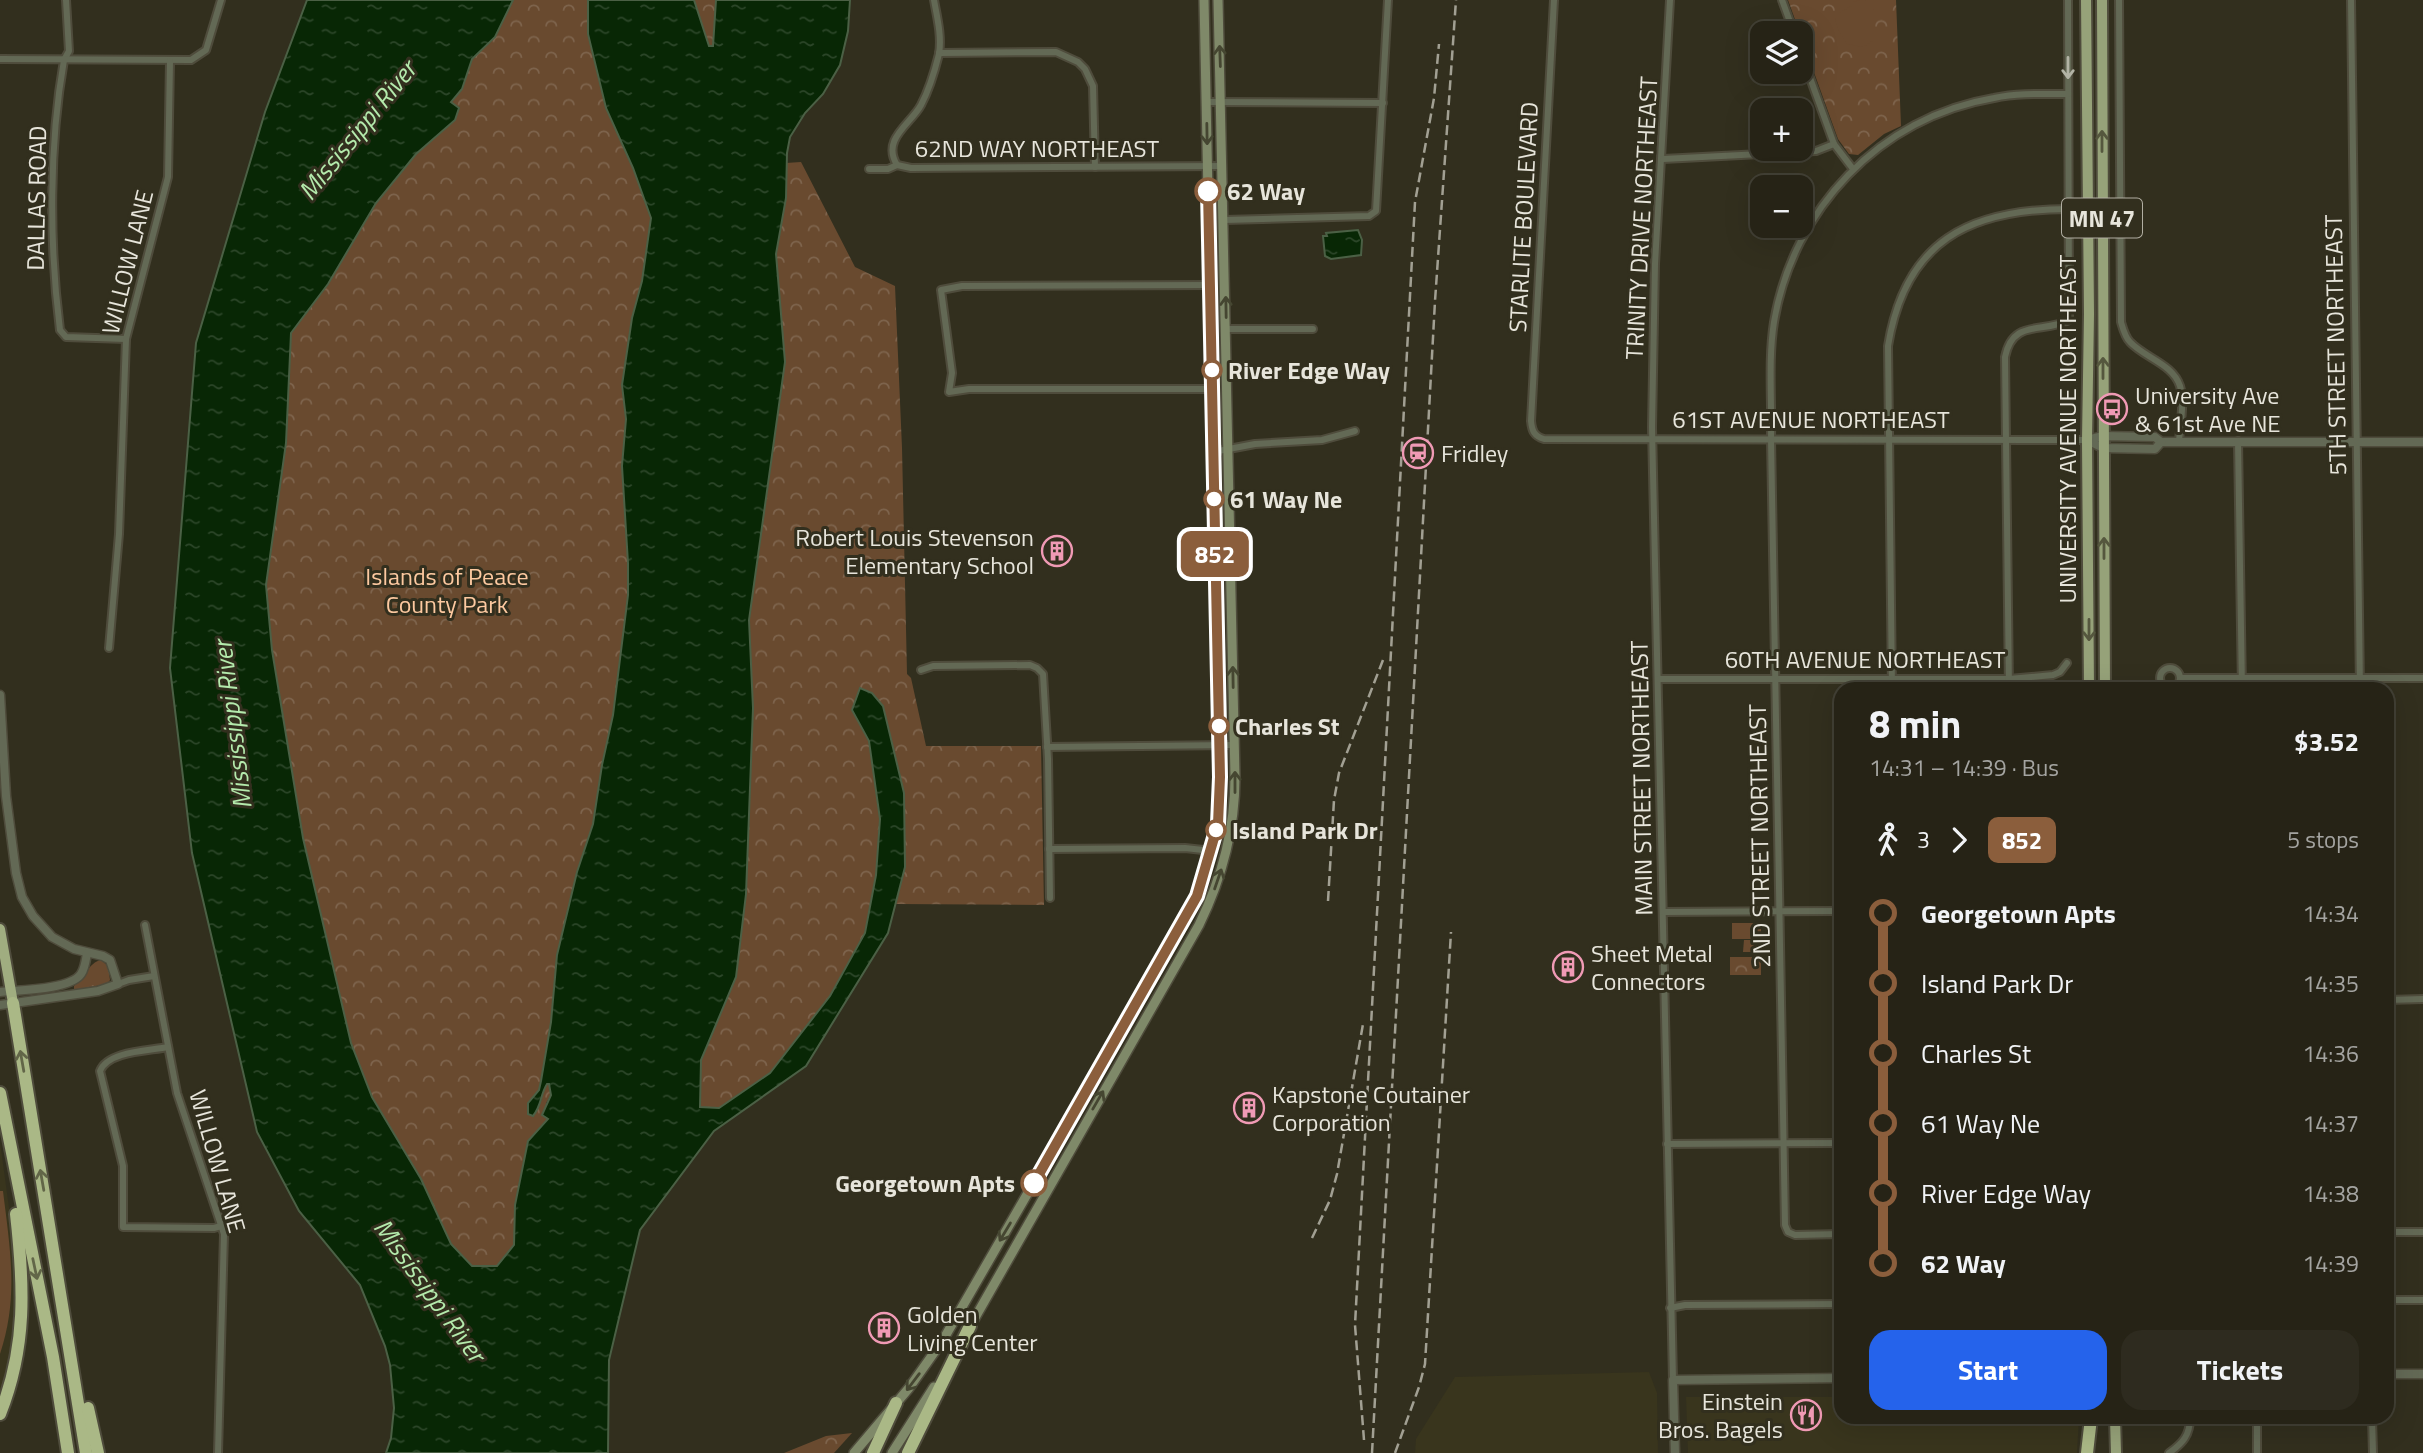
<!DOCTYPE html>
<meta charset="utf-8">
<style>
:root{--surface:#262316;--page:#2e2b1f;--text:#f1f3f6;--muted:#a4a4a1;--line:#424035;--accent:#2563eb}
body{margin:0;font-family:"Titillium Web",sans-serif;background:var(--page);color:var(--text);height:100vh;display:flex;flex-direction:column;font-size:26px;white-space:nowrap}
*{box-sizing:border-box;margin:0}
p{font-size:23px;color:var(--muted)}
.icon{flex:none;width:38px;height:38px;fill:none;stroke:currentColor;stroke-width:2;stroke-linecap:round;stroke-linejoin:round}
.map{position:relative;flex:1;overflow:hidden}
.details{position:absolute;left:1834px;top:682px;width:560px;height:742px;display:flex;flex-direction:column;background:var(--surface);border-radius:21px;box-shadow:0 7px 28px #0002,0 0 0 2px var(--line)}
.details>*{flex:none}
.badge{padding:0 14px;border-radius:10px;font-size:24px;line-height:46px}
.tools{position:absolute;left:1750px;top:21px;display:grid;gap:14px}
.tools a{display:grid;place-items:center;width:63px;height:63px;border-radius:14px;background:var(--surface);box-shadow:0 7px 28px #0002,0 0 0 2px var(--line);font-size:35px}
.map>.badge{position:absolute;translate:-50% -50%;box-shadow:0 0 0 4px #fff}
.legs{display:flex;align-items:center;gap:10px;height:77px;padding:0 35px;font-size:23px}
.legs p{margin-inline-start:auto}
.headline{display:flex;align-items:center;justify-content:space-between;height:119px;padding:0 35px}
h1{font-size:38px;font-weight:700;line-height:52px}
.primary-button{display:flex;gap:14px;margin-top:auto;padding:14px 35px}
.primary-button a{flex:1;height:80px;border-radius:21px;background:var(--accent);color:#fff;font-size:28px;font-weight:700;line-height:80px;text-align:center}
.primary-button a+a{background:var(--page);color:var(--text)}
ul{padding:0 35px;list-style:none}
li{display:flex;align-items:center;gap:24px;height:70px;font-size:26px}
li i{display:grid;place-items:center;width:10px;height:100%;margin:0 9px;background:currentColor}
li i::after{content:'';width:18px;height:18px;margin:-9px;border:5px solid;border-radius:50%;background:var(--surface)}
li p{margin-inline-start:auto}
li:first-child i{background:linear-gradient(#0000 50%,currentColor 0)}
li:last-child i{background:linear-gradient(currentColor 50%,#0000 0)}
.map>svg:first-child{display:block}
</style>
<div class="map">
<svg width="2423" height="1453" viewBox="0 0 2423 1453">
<defs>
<pattern id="grass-tufts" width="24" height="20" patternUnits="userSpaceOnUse" patternTransform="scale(1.75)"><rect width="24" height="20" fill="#694a2f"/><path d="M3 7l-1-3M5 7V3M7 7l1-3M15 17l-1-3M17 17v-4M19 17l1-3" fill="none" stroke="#7e644d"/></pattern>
<pattern id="park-crowns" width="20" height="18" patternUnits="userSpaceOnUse" patternTransform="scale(1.75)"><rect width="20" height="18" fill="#694a2f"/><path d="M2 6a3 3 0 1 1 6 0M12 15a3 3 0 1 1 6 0" fill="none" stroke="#7e644d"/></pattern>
<pattern id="water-ripples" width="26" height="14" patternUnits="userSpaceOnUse" patternTransform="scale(1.75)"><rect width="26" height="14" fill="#082705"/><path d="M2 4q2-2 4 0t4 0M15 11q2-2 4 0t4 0" fill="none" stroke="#2c4629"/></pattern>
</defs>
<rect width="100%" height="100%" fill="#322f1e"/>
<g fill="#39351d">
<path d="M 0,1142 L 17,1266 L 18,1322 L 8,1375 L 0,1392 Z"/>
<path d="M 1649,1372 L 1657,1393 L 1658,1453 L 1415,1453 L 1416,1439 L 1455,1377 Z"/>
<path d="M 1686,1397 L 1841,1397 L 1841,1418 L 2079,1418 L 2077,1453 L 1688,1453 Z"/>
</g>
<path fill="url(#grass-tufts)" d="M 101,960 L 108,966 L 110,980 L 107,984 L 74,990 L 74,986 C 84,979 89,962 101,960 Z"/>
<g fill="url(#park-crowns)">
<path d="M 513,0 L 588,0 L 587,15 L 606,108 L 633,168 L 651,218 L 642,281 L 632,318 L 622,385 L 626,419 L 622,466 L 628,563 L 628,595 L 613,716 L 602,765 L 593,824 L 577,872 L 557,955 L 551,1022 L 541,1081 L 539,1090 L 528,1104 L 542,1100 L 541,1094 L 547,1084 L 549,1084 L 551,1095 L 546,1103 L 549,1119 L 515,1205 L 514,1245 L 498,1266 L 472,1266 L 451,1245 L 421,1179 L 372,1097 L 351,1043 L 303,838 L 272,650 L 266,585 L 286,443 L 291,333 L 328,284 L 376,203 L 416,154 L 455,120 L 451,103 L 462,89 L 472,59 L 495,37 Z"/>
<path d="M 694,0 L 716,0 L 714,46 L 709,46 Z"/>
<path d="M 1788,0 L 1896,0 L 1901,126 L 1884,134 L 1858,155 L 1849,154 L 1838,139 Z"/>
<path d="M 801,162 L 855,267 L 895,286 L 902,448 L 907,674 L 911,678 L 926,746 L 1041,746 L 1044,905 L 896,904 L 905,867 L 904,793 L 852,710 L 869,741 L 880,819 L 876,875 L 865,933 L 830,996 L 770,1073 L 719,1108 L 699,1107 L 701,1060 L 736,977 L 746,894 L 753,708 L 749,620 L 785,362 L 776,254 L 786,163 Z"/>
<path d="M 1744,940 L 1761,940 L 1761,952 L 1743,952 Z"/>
<rect x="1730" y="957" width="31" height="18"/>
<path d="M 852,1433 L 834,1453 L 784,1453 L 826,1436 Z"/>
</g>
<g fill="#694a2f">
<path d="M 1860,0 L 1865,0 L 1874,10 L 1874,40 L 1863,47 L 1847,44 L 1839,31 L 1835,19 L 1841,12 L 1853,5 L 1853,2 Z"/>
<rect x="1732" y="923" width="29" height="16"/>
<path d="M 0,1191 L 3,1191 C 10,1249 19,1297 0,1354 Z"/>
</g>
<g fill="url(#water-ripples)" stroke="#4b6045" stroke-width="2">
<path d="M 307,0 L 513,0 L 495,37 L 472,59 L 462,89 L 451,102 L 459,108 L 455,120 L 416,154 L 376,203 L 328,284 L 291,333 L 286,443 L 266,585 L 272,650 L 303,838 L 351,1043 L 372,1097 L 421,1179 L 451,1244 L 472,1266 L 497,1266 L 514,1245 L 515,1205 L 528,1141 L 548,1119 L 542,1115 L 551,1095 L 549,1084 L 547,1084 C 540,1095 542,1105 533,1116 L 528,1114 L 528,1103 L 539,1090 L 541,1081 L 551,1022 L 557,955 L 577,872 L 593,824 L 602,765 L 613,715 L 628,595 L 628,563 L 622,466 L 626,419 L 622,385 L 632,318 L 642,281 L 651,218 L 633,168 L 606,108 L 588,34 L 588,0 L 694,0 L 709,46 L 713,46 L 716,0 L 850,0 L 848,31 L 840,65 L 823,94 L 805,113 L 790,137 L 787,153 L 786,198 L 776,254 L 785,362 L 749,620 L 753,708 L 746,894 L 736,977 L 701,1060 L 700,1107 L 719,1108 L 770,1073 L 830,996 L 865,933 L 876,875 L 880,819 L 869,741 L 852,710 L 860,688 L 872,693 L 883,706 L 904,793 L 905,867 L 888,933 L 806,1066 L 714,1131 L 640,1230 L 609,1360 L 608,1453 L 386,1453 L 391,1438 L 394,1408 L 390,1365 L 385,1346 L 360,1285 L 299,1211 L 257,1132 L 192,853 L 170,668 L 196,343 L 265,112 Z"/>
<path d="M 1358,230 L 1362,240 L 1361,255 L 1331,259 L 1325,256 L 1323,236 L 1327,236 L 1326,233 Z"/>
</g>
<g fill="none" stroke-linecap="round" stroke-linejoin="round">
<g stroke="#4f4c3c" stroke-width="10">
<g id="minor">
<path d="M 66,0 L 69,51 L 64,60 C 49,145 49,244 60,330 L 66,337 L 126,339"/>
<path d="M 1554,0 L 1531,421 C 1532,431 1534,436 1544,439 L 2087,440"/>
<path d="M 1670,0 L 1655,264 L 1652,427 L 1673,1380"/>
<path d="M 1782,0 L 1794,33"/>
<path d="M 2119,0 L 2121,322 C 2123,329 2125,337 2130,342 C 2145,358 2173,364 2180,386 C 2185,403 2180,424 2179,442"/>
<path d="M 2351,0 L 2360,690"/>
<path d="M 939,53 L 1056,52 L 1078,62 L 1085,69 L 1093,86 L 1095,167"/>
<path d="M 1801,53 L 1834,144 L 1853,169"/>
<path d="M 0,59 L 191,60 L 206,50 L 221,0"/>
<path d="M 1206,102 L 1383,103"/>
<path d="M 1663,159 L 1816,151 L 1834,144"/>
<path d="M 897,165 C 881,139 911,124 921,105 C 929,90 935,70 939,54 C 942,36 937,17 934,0"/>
<path d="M 869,169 L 888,169 L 897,165 L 911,168 L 1222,166"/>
<path d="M 1224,220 L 1369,216 L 1376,211 L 1388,0"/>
<path d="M 1211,285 L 962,286 L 941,290 L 952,373 L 949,392 L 969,389 L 1212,389"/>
<path d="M 1226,329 L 1313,329"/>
<path d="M 2238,441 L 2242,690"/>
<path d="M 1213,452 L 1255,444 L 1322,440 L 1355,431"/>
<path d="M 109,648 L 119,534 L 126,339 L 168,177 L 170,61"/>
<circle cx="2170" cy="678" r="10"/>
<path d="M 921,670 L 933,666 L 1030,665 L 1037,668 L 1043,674 L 1048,759 L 1050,898"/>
<path d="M 2181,678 L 2423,678"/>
<path d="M 1658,679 L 2009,679 L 2053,675 L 2060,672 L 2067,663"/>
<path d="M 1892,690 L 1888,346 C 1905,241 1969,209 2069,209"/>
<path d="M 2009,690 L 2005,357 C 2013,318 2043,334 2069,320 L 2068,0"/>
<path d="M 1047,747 L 1234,745"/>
<path d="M 1049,849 L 1185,848 L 1212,851"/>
<path d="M 1663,912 L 1841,911"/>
<path d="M 145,925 L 177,1093 L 224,1234 L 218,1453"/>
<path d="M 118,984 L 129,980 L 154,976"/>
<path d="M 2387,1000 L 2423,999"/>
<path d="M 168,1047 C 148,1051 108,1051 100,1071 L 123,1166 L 123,1227 L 214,1228 L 221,1226"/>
<path d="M 1667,1144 L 1841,1143"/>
<path d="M 2387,1232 L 2423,1232"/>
<path d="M 1841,1234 L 1795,1235 L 1788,1232 L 1785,1225 L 1771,439 C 1772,400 1768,360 1774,322 C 1793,209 1880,117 1994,98 C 2018,93 2043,94 2068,94"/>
<path d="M 2387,1300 L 2423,1300"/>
<path d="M 1670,1308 L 1685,1305 L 1841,1304"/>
<path d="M 2257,1418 L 2257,1453"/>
<path d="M 2372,1418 L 2373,1453"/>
<path d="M 2169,1453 C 2183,1443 2190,1435 2190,1418"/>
</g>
</g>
<g stroke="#4f4c3c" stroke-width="11">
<g id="tertiary">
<path d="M 2087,440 L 2103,436 L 2155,437 L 2161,442 L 2423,442"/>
<path d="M 2087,440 L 2103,448 L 2155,449 L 2161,442"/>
<path d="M 0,695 L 6,796 L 16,873 L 22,897 L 33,916 L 52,937 L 74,949 L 103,956 L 110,960 L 118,984 L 98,991 L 0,1005"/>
<path d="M 0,992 C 18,990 70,990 81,974 C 85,968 86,959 87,953"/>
<path d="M 2387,1374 L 2423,1374"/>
<path d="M 1675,1453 L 1673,1380 L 1841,1378"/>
</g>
</g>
<g stroke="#4f4c3c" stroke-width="12">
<g id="secondary">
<path d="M 968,1330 L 1199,925 C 1222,878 1235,830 1235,777 L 1218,0"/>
<path d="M 854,1453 L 909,1388 L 943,1340 L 1186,919 C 1208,874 1219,828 1220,777 L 1204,0"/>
<path d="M 892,1453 L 934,1387"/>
</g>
</g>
<g stroke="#4f4c3c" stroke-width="14">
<g id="primary">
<path d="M 2086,0 L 2089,314 L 2087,440 L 2089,690"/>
<path d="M 2102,0 L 2105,690"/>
<path d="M 2115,1418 L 2116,1453"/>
</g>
</g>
<g stroke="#4f4c3c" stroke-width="14">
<path id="trunk" d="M 0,929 L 13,1003"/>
</g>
<g stroke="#4f4c3c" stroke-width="16">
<g id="motorway">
<path d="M 13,1003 L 86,1453"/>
<path d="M 0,1093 L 53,1357 L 68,1453"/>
<path d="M 88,1408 L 98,1453"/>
<path d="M 0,1414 C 27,1346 24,1285 16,1214"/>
<path d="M 873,1453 L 896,1403"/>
<path d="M 908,1453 L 970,1326"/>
<path d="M 2087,1453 L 2091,1418"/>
</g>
</g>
<use href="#minor" stroke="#636955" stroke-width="6"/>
<use href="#tertiary" stroke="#636955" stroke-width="8"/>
<use href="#secondary" stroke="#7f8969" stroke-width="9"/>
<use href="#primary" stroke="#96a279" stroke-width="10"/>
<use href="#trunk" stroke="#a0ad80" stroke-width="10"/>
<use href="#motorway" stroke="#aab886" stroke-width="12"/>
<g stroke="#a2a093" stroke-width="2.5" stroke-dasharray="10 5" stroke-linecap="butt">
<path d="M 1328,901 L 1334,800 L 1339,773 L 1383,660"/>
<path d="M 1312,1238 L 1330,1200 L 1337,1174 L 1363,1024"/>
<path d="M 1364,1440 L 1355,1325 L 1415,202 L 1434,98 L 1439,44"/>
<path d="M 1372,1453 L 1435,301 L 1456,0"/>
<path d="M 1395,1453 L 1419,1387 L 1425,1364 L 1451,932"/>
</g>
</g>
<defs><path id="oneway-shaft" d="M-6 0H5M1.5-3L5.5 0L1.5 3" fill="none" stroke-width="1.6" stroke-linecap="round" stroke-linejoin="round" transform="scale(1.75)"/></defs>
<g stroke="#454631">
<use href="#oneway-shaft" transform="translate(1220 56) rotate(-92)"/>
<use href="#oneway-shaft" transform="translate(1207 134) rotate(89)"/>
<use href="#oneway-shaft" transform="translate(1226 307) rotate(-91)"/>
<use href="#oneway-shaft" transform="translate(1233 677) rotate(-91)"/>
<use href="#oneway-shaft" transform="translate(1235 782) rotate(-90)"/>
<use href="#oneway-shaft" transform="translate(1218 879) rotate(-71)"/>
<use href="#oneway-shaft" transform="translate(1098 1100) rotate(-60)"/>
<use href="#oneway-shaft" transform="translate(1005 1232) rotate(121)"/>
<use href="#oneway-shaft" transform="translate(913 1382) rotate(127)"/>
</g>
<use stroke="#b2b3a5" href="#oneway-shaft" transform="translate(2068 68) rotate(90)"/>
<g stroke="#55573e">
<use href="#oneway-shaft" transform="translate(2102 141) rotate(-90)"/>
<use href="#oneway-shaft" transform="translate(2103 368) rotate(-90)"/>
<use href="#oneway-shaft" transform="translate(2104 548) rotate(-90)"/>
<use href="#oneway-shaft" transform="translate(2089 630) rotate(90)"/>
</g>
<g stroke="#626648">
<use href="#oneway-shaft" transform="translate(22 1061) rotate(-100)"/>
<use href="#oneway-shaft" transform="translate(42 1180) rotate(-100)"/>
<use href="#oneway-shaft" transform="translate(35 1269) rotate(78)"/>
</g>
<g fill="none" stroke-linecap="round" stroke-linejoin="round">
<g stroke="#fff" stroke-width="16">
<path id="line-1" d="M 1034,1183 L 1197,896 L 1218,824 L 1220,777 L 1208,191"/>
</g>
<use href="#line-1" stroke="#8b5e3c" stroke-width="10"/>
</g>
<defs>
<g id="bus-ring" transform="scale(1.575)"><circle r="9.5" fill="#322f1e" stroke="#f09ab5" stroke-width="1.5"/><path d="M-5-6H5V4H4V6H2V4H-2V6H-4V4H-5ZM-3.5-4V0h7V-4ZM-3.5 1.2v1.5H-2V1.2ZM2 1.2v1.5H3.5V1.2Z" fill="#f09ab5"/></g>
<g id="station-ring" transform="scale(1.575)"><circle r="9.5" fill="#322f1e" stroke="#f09ab5" stroke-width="1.5"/><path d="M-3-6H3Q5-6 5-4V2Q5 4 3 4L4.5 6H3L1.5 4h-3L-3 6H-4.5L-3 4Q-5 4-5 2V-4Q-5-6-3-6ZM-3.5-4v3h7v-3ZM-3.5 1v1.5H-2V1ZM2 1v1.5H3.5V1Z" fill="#f09ab5"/></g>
<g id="building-ring" transform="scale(1.575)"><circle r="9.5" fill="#322f1e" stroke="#f09ab5" stroke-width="1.5"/><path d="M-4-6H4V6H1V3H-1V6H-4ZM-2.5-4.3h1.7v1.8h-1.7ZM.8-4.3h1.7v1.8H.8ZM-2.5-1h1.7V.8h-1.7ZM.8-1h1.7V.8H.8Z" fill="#f09ab5"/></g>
<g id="restaurant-ring" transform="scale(1.575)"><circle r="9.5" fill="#322f1e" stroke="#f09ab5" stroke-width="1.5"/><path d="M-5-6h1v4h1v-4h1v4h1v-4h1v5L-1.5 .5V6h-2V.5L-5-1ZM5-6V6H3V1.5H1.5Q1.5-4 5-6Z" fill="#f09ab5"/></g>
</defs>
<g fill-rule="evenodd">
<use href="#bus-ring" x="2112" y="409"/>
<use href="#station-ring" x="1418" y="453"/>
<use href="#building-ring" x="1057" y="551"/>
<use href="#building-ring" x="1568" y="967"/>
<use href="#building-ring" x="1249" y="1108"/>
<use href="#building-ring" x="884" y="1328"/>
<use href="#restaurant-ring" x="1806" y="1415"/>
</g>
<g fill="#fff" stroke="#8b5e3c" stroke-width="3.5">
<circle cx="1208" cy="191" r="12"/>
<circle cx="1212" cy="370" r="9"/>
<circle cx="1214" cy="499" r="9"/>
<circle cx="1219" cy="726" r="9"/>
<circle cx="1216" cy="830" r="9"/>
<circle cx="1034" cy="1183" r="12"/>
</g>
<g text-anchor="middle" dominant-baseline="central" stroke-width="6" stroke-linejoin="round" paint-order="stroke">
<rect fill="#322f1e" stroke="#b1aea2" stroke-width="2" x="2062" y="198.5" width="80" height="39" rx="5"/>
<g font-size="23" font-weight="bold" fill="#e7e5db">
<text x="2102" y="218">MN 47</text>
</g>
<g font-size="24" fill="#e7e5db" stroke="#322f1e">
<text x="1037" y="148">62ND WAY NORTHEAST</text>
<text transform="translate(36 198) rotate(-89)">DALLAS ROAD</text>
<text transform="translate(1523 217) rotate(-87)">STARLITE BOULEVARD</text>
<text transform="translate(1641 218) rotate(-87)">TRINITY DRIVE NORTHEAST</text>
<text transform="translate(127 262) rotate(-76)">WILLOW LANE</text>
<text transform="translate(2335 345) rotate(-91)">5TH STREET NORTHEAST</text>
<text x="1811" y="419">61ST AVENUE NORTHEAST</text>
<text transform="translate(2067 429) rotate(-90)">UNIVERSITY AVENUE NORTHEAST</text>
<text x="1865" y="659">60TH AVENUE NORTHEAST</text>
<text transform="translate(1641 778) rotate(-91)">MAIN STREET NORTHEAST</text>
<text transform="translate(1759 836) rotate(-91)">2ND STREET NORTHEAST</text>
<text transform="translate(218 1161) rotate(74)">WILLOW LANE</text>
</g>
<g font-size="24" font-weight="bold" fill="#e7e5db" stroke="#322f1e" text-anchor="start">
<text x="1227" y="191">62 Way</text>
<text x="1228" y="370">River Edge Way</text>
<text x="1230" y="499">61 Way Ne</text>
<text x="1235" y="726">Charles St</text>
<text x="1232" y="830">Island Park Dr</text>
<text x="1015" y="1183" text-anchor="end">Georgetown Apts</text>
</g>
<g font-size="24" fill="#e7e5db" stroke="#322f1e" text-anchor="start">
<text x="2135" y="395">University Ave<tspan x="2135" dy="28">&amp; 61st Ave NE</tspan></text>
<text x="1441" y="453">Fridley</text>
<text x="1034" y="537" text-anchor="end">Robert Louis Stevenson<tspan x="1034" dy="28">Elementary School</tspan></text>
<text x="1591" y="953">Sheet Metal<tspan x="1591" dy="28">Connectors</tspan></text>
<text x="1272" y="1094">Kapstone Coutainer<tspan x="1272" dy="28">Corporation</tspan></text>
<text x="907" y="1314">Golden<tspan x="907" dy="28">Living Center</tspan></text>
<text x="1783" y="1401" text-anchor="end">Einstein<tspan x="1783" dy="28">Bros. Bagels</tspan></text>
</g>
<g font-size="24" fill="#fdc9a0" stroke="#322f1e">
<text x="447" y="576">Islands of Peace<tspan x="447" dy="28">County Park</tspan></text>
</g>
<g font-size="26" font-style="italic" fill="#b4eaac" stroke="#322f1e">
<text transform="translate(357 130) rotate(-51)">Mississippi River</text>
<text transform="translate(232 725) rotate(-97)">Mississippi River</text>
<text transform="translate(430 1290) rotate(54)">Mississippi River</text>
</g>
</g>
</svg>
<div class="tools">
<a><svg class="icon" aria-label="layers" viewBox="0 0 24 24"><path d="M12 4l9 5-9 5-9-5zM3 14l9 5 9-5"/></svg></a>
<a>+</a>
<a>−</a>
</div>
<b class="badge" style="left:1215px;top:554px;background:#8b5e3c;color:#fff">852</b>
<section class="details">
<div class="headline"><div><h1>8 min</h1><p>14:31 – 14:39 · Bus</p></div><b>$3.52</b></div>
<div class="legs"><svg class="icon" aria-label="walk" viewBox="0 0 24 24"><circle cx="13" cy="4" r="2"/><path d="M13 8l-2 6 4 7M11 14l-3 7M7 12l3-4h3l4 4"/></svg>3<svg class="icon" aria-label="forward" viewBox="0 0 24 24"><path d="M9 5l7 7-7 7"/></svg><b class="badge" style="background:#8b5e3c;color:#fff">852</b><p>5 stops</p></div>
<ul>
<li><i style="color:#8b5e3c"></i><b>Georgetown Apts</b><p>14:34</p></li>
<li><i style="color:#8b5e3c"></i><span>Island Park Dr</span><p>14:35</p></li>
<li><i style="color:#8b5e3c"></i><span>Charles St</span><p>14:36</p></li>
<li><i style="color:#8b5e3c"></i><span>61 Way Ne</span><p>14:37</p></li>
<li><i style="color:#8b5e3c"></i><span>River Edge Way</span><p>14:38</p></li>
<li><i style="color:#8b5e3c"></i><b>62 Way</b><p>14:39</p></li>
</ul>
<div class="primary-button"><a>Start</a><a>Tickets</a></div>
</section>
</div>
